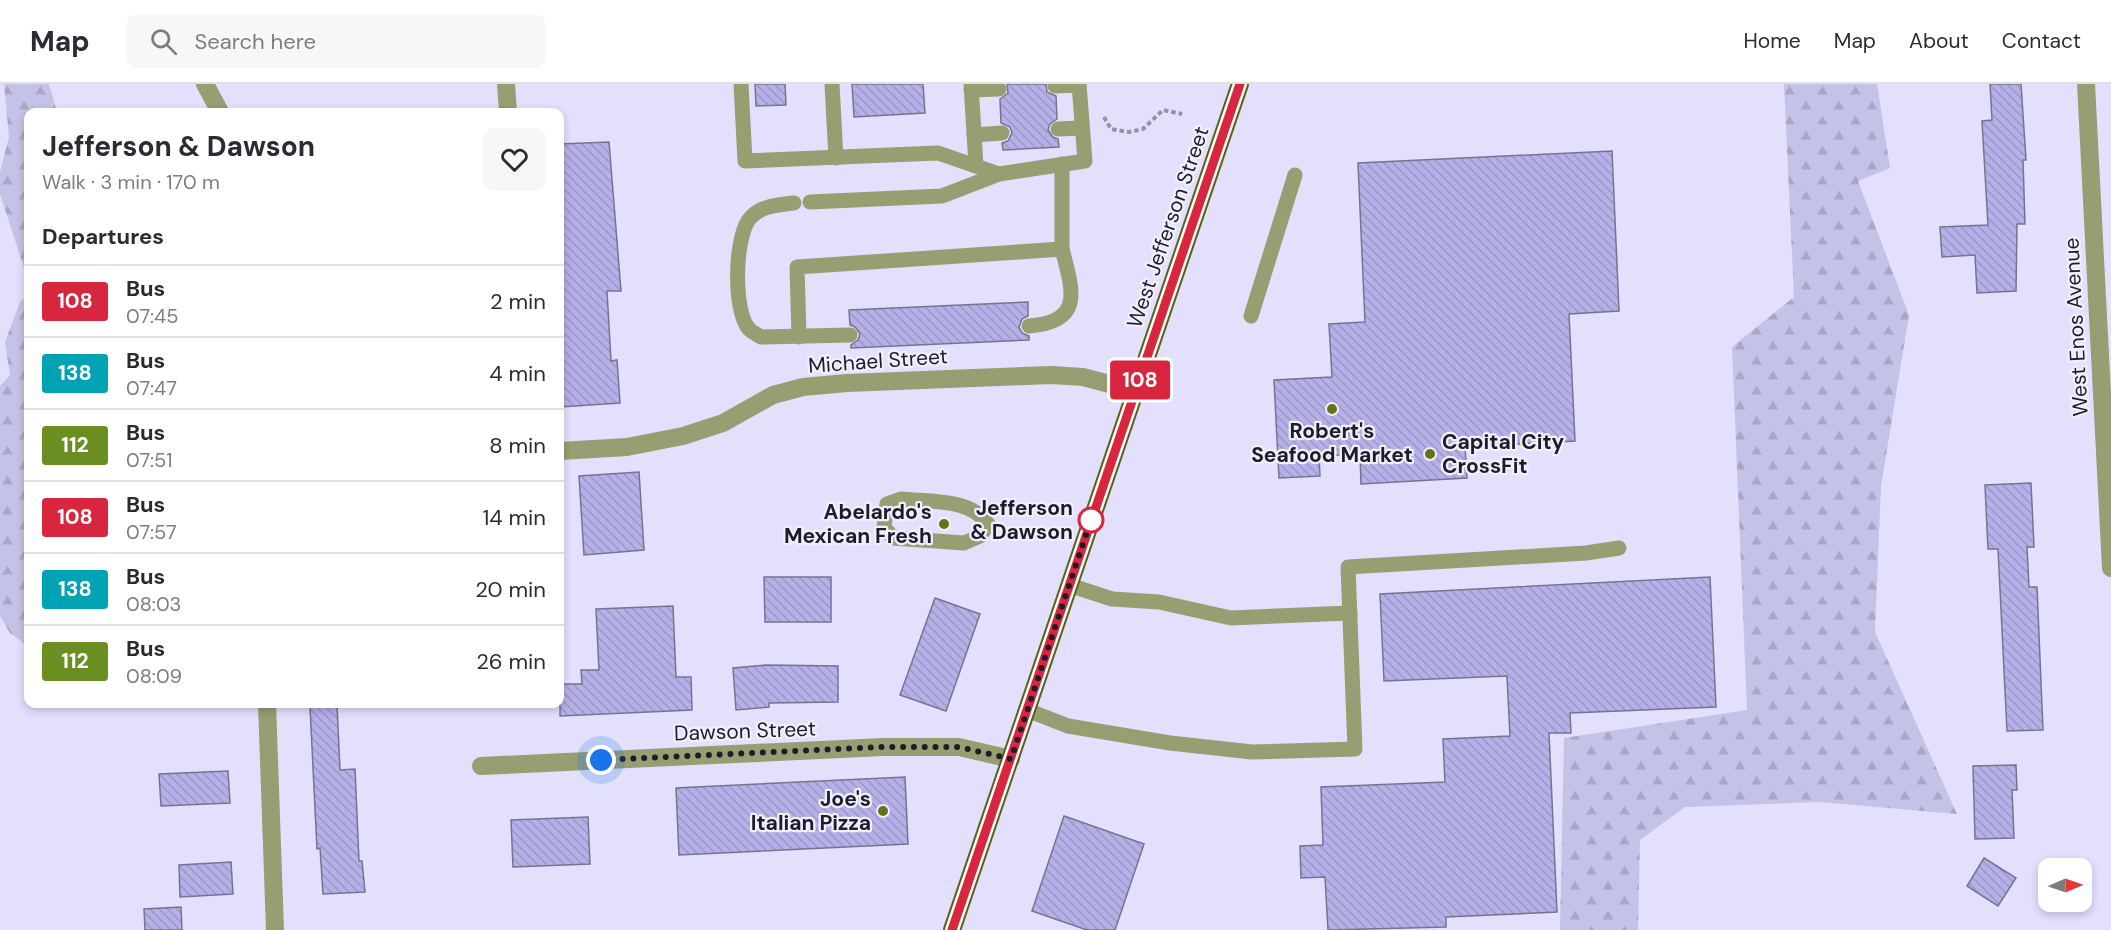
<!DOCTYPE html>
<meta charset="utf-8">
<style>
:root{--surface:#fff;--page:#f7f7f7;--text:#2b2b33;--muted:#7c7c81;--line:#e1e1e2}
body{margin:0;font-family:"DM Sans",sans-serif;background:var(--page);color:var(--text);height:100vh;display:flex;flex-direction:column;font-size:22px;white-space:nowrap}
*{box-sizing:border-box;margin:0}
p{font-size:20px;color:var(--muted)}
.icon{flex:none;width:33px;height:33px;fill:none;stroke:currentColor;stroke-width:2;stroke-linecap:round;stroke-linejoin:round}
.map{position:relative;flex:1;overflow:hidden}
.panel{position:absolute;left:24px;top:24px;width:540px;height:600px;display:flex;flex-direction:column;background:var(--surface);border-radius:12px;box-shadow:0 3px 9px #0003}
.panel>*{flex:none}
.badge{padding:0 12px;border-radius:4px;font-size:21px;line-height:39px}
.needle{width:39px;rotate:88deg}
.fabs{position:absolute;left:2038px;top:774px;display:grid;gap:12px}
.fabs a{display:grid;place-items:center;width:54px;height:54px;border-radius:12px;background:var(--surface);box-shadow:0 3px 9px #0003;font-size:30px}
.you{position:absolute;width:30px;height:30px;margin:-15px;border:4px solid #fff;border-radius:50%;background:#1a73e8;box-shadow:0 0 0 9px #1a73e833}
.map>.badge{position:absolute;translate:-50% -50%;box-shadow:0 0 0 3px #fff}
h2{padding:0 18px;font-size:22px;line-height:54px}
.round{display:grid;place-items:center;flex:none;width:63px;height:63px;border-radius:12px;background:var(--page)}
.summary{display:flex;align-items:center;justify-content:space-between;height:102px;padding:0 18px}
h1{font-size:28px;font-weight:700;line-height:45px}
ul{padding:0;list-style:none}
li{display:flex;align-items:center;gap:18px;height:72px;padding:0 18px;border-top:2px solid var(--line)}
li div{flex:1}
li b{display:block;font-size:22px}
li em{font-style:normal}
li .badge{min-width:66px;font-weight:700;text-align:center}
header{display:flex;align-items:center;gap:36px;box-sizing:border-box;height:84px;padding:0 30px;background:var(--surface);border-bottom:2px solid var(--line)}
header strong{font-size:28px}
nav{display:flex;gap:33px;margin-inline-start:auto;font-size:21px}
.search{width:420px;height:54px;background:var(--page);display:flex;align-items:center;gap:15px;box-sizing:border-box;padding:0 21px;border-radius:12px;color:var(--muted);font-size:22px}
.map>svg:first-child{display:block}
</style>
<header>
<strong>Map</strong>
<div class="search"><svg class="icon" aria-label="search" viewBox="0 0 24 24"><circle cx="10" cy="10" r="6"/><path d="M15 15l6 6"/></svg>Search here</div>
<nav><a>Home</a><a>Map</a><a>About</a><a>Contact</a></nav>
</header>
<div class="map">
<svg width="2111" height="846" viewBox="0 0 2111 846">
<defs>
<pattern id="forest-firs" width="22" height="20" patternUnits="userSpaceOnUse" patternTransform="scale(1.5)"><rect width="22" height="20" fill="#c5c2e8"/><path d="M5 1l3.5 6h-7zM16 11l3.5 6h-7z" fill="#a9a6c7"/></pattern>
<pattern id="building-back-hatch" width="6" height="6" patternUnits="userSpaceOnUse" patternTransform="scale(1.5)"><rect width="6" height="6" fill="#b6b0e9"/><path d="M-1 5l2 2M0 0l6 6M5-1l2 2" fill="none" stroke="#9c97c8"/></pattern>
</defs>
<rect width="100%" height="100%" fill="#e2e0fc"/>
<g fill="url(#forest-firs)">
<path d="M 4,0 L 49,0 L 57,28 L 28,28 L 28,196 L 0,110 L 0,88 L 9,53 Z"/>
<path d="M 1784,0 L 1877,0 L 1890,84 L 1858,97 L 1909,231 L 1881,402 L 1875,548 L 1957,730 L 1820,718 L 1685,723 L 1640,756 L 1638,846 L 1560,846 L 1564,654 L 1747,626 L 1732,263 L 1794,213 Z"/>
<path d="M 28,211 L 28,562 L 10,549 L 0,532 L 0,302 L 10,291 L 5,258 L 20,218 Z"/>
</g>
<g fill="url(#building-back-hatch)" stroke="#767391" stroke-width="1.5">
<path d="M 755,0 L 785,0 L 786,21 L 756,22 Z"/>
<path d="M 852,0 L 923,0 L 925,29 L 854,33 Z"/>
<path d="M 1007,0 L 1046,0 L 1047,8 L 1056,12 L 1057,35 L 1050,40 L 1048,46 L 1053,53 L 1058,55 L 1059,63 L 1003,66 L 1002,59 L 1008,57 L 1012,49 L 1010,43 L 1001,39 L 1000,15 L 1008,9 Z"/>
<path d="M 1990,0 L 2021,0 L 2026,76 L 2023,76 L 2025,140 L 2017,140 L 2016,207 L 1977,209 L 1975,171 L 1942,173 L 1940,143 L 1988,141 L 1982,37 L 1992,36 Z"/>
<path d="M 609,58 L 621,207 L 607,207 L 611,277 L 617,276 L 620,319 L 560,323 L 560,60 Z"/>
<path d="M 1612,67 L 1619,227 L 1569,230 L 1575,357 L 1465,363 L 1467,394 L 1361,400 L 1360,370 L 1319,372 L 1320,392 L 1279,394 L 1274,296 L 1332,293 L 1329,240 L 1365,238 L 1358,79 Z"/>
<path d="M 1028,218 L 1028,232 L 1022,235 L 1019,243 L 1022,249 L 1029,252 L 1029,256 L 851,264 L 851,261 L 858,256 L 860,250 L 855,243 L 850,241 L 849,226 Z"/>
<path d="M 639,388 L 644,466 L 584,471 L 579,392 Z"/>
<path d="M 2031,399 L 2034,463 L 2027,463 L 2029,503 L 2037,503 L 2043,646 L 2007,647 L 1998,465 L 1988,465 L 1985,401 Z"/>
<path d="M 764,493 L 831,493 L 831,538 L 765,538 Z"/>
<path d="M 1710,493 L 1716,623 L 1570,629 L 1571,649 L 1549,649 L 1557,828 L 1446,833 L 1446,843 L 1328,846 L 1325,793 L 1301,794 L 1300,762 L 1323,761 L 1321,703 L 1445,698 L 1443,655 L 1510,652 L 1507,592 L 1384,597 L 1380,510 Z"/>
<path d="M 935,514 L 980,530 L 946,627 L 900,611 Z"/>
<path d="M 673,522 L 676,593 L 691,593 L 692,626 L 560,632 L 560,600 L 582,600 L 581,586 L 599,586 L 596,525 Z"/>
<path d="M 766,581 L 838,582 L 838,618 L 769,619 L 769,623 L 736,626 L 733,584 Z"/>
<path d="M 337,621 L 340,686 L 355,685 L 359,777 L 362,777 L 365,808 L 323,810 L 320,764 L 317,765 L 310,623 Z"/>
<path d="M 2016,681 L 2017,706 L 2012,706 L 2014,754 L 1975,755 L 1973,682 Z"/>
<path d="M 228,687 L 230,719 L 161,722 L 159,690 Z"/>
<path d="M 905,693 L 908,760 L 679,771 L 676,704 Z"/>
<path d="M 1064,732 L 1144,760 L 1115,846 L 1087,846 L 1032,827 Z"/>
<path d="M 588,733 L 590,780 L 513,783 L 511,736 Z"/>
<path d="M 1984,774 L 2016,794 L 1998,822 L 1967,802 Z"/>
<path d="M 231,778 L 233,810 L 180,813 L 179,781 Z"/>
<path d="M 181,823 L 182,846 L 145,846 L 144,825 Z"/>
</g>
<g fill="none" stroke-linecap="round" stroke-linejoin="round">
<path stroke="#9392a8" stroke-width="4" stroke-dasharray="4.5 3" stroke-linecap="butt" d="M 1104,33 L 1111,45 L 1129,48 L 1143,45 L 1163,26 L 1182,30"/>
<g stroke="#979e71" stroke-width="15">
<path d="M 741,0 L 745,77 L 938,69 L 999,90"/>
<path d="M 832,0 L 836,74"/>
<path d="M 971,0 L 976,82"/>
<path d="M 1055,2 L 1079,1"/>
<path d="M 971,6 L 999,5"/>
<path d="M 1058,45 L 1082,44"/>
<path d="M 974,51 L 1002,49"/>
<path d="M 810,118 L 942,112 L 999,90 L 1085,77 L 1079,0"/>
<path d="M 794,119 C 779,121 763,121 751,133 C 734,150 733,228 749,245 C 752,248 758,251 761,253 L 850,251"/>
<path d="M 1251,232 L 1295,91"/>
<path d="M 1029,242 C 1084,238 1073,207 1062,165"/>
<path d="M 799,253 L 797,183 L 1062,165 L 1062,80"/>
<path d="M 901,415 C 930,418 970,414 988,440 L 980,452 L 964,459 L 893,454 L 884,443 L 887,420 Z"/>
<path d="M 1069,501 L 1112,515 L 1159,518 L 1231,534 L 1350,529"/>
<path d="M 1027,626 L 1068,642 L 1170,659 L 1252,668 L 1355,665 L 1348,483 L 1586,469 L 1619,464"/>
</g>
<g stroke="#979e71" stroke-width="18">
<path d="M 205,0 L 220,28"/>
<path d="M 506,0 L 508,28"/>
<path d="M 2086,0 L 2111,484"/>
<path d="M 560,367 L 627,363 L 683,352 L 723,339 L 773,311 L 803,303 L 847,299 L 1051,291 L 1083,293 L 1136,307"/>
<path d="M 267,620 L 275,846"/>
<path d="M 481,682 L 883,663 L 959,663 L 1011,675"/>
</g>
<path stroke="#5a6117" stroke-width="18" d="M 952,846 L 1240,0"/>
</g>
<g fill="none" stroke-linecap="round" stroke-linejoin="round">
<g stroke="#fff" stroke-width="14">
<path id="line" d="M 952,846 L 1240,0"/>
</g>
<use href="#line" stroke="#d7263d" stroke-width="9"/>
<path stroke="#1d1c28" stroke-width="6" stroke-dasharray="0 10.8" d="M 601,676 L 883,663 L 959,663 L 1011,675 L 1091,436"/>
</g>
<g fill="#687018" stroke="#f0effd" stroke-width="2">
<circle cx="1332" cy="325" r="6"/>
<circle cx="1430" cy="370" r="6"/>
<circle cx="944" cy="440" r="6"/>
<circle cx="883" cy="727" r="6"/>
</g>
<circle fill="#fff" stroke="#d7263d" stroke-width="3" cx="1091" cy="436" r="12"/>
<g text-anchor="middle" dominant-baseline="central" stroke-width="4.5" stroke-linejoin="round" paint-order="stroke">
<g font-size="21" fill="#1d1c28" stroke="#f0effd">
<text transform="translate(1168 143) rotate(-71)">West Jefferson Street</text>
<text transform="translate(2076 243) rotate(-93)">West Enos Avenue</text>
<text transform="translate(878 277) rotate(-4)">Michael Street</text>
<text transform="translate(745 647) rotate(-2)">Dawson Street</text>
</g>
<g font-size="21" font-weight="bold" fill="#1d1c28" stroke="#f0effd" text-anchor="end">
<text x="1332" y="347" text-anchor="middle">Robert's<tspan x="1332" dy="24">Seafood Market</tspan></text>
<text x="1442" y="358" text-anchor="start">Capital City<tspan x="1442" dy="24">CrossFit</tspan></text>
<text x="932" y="428">Abelardo's<tspan x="932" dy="24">Mexican Fresh</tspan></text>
<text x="871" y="715">Joe's<tspan x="871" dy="24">Italian Pizza</tspan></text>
</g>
<g font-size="21" font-weight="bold" fill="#1d1c28" stroke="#f0effd" text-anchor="end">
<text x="1073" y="424">Jefferson<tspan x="1073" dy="24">&amp; Dawson</tspan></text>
</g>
</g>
</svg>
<div class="fabs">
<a><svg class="needle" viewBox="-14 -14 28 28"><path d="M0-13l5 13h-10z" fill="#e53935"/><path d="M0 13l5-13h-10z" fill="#7c7c81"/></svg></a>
</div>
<div class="you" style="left:601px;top:676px"></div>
<b class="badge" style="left:1140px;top:296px;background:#d7263d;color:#fff">108</b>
<section class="panel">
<div class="summary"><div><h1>Jefferson &amp; Dawson</h1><p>Walk · 3 min · 170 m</p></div><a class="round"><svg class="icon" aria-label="heart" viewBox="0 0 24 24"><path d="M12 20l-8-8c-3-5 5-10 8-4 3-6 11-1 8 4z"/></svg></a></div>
<h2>Departures</h2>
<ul>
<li><span class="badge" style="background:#d7263d;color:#fff">108</span><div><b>Bus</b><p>07:45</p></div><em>2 min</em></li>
<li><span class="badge" style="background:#00a3b4;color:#fff">138</span><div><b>Bus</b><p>07:47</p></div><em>4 min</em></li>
<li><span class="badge" style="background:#6b8e23;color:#fff">112</span><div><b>Bus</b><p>07:51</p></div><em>8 min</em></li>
<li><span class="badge" style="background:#d7263d;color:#fff">108</span><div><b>Bus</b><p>07:57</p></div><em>14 min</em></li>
<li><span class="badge" style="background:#00a3b4;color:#fff">138</span><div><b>Bus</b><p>08:03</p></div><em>20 min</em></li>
<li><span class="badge" style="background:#6b8e23;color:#fff">112</span><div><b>Bus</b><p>08:09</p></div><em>26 min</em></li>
</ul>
</section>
</div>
